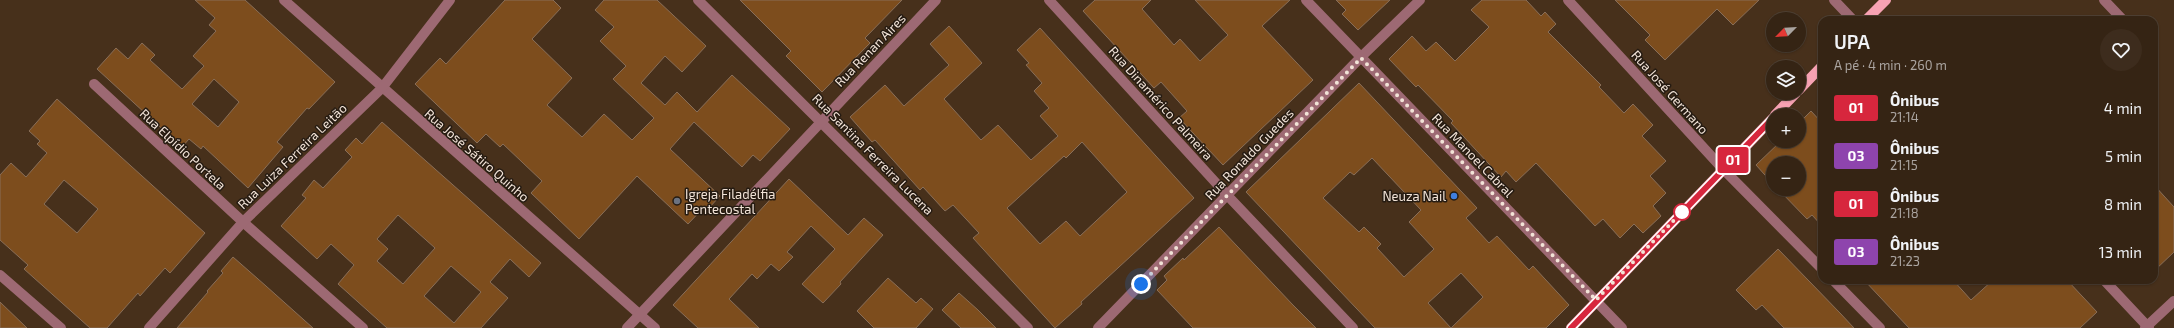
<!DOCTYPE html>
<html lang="pt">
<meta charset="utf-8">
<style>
:root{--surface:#352414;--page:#3d2c1d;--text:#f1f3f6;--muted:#aaa4a0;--line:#4f4134}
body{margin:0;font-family:"Exo 2",sans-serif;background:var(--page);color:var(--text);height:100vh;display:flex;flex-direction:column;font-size:15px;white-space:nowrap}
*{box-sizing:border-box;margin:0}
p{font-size:13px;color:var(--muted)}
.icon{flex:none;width:22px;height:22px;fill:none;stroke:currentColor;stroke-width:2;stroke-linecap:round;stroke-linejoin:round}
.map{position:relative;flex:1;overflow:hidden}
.sheet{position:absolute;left:1818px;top:16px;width:340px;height:268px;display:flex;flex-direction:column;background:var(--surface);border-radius:12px;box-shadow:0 1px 3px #0004,0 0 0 1px var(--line)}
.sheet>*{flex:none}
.badge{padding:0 8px;border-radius:3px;font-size:14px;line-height:26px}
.needle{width:26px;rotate:246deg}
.fabs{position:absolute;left:1766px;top:12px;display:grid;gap:8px}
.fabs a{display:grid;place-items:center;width:40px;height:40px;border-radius:50%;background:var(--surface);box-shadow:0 1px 3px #0004,0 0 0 1px var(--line);font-size:20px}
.you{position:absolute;width:20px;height:20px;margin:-10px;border:3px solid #fff;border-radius:50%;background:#1a73e8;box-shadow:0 0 0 6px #1a73e833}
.map>.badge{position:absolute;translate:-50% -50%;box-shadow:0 0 0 2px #fff}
.round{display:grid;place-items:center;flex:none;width:42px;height:42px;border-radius:21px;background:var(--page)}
.head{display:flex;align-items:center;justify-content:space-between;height:68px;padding:0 16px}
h1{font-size:19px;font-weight:600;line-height:30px}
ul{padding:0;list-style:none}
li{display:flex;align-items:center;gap:12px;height:48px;padding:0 16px}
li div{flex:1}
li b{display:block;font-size:15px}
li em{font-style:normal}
li .badge{min-width:44px;font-weight:700;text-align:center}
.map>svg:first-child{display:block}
</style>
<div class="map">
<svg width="2174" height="328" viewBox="0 0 2174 328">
<rect width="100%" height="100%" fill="#47301b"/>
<g fill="#7d4d1d" stroke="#896e58" fill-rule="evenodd">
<path d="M 195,0 L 245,0 L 335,82 L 309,109 L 307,108 L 277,142 L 283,147 L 248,188 L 203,146 L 201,149 L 189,139 L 182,147 L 97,69 L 116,48 L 128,59 L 142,43 L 155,55 L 150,60 L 182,89 L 204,66 L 193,56 L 216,31 L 209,25 L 215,18 ZM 214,79 L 239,102 L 218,127 L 192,104 Z"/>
<path d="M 505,0 L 553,0 L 561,8 L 532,39 L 572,78 L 547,105 L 582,137 L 604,114 L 632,140 L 654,118 L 613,79 L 626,66 L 600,41 L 614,27 L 595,10 L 604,0 L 657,0 L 706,46 L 682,72 L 665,56 L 641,83 L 665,105 L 677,92 L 697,112 L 732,75 L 790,129 L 760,161 L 753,155 L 742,167 L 694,122 L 670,149 L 720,196 L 708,209 L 705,206 L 688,224 L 637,176 L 579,239 L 531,193 L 542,181 L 503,144 L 500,147 L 486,134 L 477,143 L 415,84 L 440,58 L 446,64 Z"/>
<path d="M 740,0 L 902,0 L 865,38 L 870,43 L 822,92 L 786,56 L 791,51 Z"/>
<path d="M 1095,0 L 1151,0 L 1142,9 L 1174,45 L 1180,39 L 1200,61 L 1228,35 L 1195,0 L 1290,0 L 1262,26 L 1313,80 L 1223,165 L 1179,118 L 1187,111 L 1161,82 L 1154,88 L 1083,11 Z"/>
<path d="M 1336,0 L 1390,0 L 1358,30 L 1342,14 L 1346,10 Z"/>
<path d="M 1482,0 L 1526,0 L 1541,16 L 1545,12 L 1556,24 L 1548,32 L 1601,85 L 1599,87 L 1624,113 L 1633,104 L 1653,125 L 1642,136 L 1666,161 L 1650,176 L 1666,193 L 1653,206 L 1661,216 L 1643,233 L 1634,224 L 1620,238 L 1603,219 L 1595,226 L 1536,163 L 1516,182 L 1506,171 L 1501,177 L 1451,123 L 1453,121 L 1418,85 L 1416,87 L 1389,59 L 1412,36 L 1426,51 L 1436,42 L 1455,61 L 1489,27 L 1471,10 Z"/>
<path d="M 1615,0 L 1759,0 L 1733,25 L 1717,9 L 1665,60 L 1645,40 L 1650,35 Z"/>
<path d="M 949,26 L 982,63 L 944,99 L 981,140 L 998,125 L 1031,160 L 1058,136 L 1040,116 L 1049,108 L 1034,91 L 1042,83 L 1026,65 L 1029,63 L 1017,50 L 1040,28 L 1194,198 L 1081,302 L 1082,304 L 1055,328 L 973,238 L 979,233 L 953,205 L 945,211 L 923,187 L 920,190 L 875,140 L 872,142 L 850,117 L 885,85 L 904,106 L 949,65 L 930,44 ZM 1082,142 L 1127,192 L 1080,236 L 1066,221 L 1040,244 L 1007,208 L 1064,156 L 1066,158 Z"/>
<path d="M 1359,83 L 1477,208 L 1466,218 L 1489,243 L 1497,236 L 1529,270 L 1533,266 L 1569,305 L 1546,328 L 1375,328 L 1246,192 ZM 1372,158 L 1421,210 L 1409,222 L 1434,249 L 1404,277 L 1377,248 L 1381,244 L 1364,227 L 1359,232 L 1323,198 L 1350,172 L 1354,175 ZM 1461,273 L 1483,297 L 1451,328 L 1428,303 Z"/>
<path d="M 57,99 L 205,233 L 170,273 L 165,268 L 140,296 L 138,293 L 107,328 L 90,328 L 24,269 L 28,265 L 0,240 L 0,175 L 11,163 L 26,177 L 47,153 L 37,144 L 40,141 L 29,131 ZM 64,180 L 98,209 L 77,233 L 44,204 Z"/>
<path d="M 1811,111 L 1822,123 L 1822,226 L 1812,215 L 1807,219 L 1778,189 L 1799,189 L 1799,163 L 1773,163 L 1773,184 L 1756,165 L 1781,141 L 1799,141 L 1799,123 Z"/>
<path d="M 382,122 L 541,263 L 529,277 L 510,259 L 490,282 L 508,298 L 481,328 L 387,328 L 338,284 L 354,265 L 331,244 L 317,259 L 281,226 L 306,198 L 302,195 L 314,180 L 323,188 L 352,157 L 345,150 L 356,138 L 362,144 ZM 398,215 L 435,248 L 403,284 L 377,261 L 388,249 L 377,239 ZM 451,266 L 481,292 L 454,323 L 424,296 Z"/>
<path d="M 789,179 L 848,235 L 864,218 L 883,235 L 840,282 L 841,284 L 823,303 L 802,284 L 835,249 L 811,226 L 787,252 L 793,257 L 779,271 L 771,264 L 757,279 L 752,274 L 729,299 L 759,328 L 698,328 L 673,305 Z"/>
<path d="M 2154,185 L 2174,207 L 2174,252 L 2154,271 Z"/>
<path d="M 1219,227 L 1293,305 L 1316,328 L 1193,328 L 1157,290 L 1167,280 L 1164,276 L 1183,258 L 1184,260 Z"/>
<path d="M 1778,249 L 1840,313 L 1854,328 L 1784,328 L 1762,305 L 1756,310 L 1736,290 Z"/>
<path d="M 233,257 L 266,286 L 313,328 L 177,328 L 208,292 L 207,291 L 223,273 L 221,271 Z"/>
<path d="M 888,278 L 916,303 L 921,298 L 933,309 L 916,328 L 874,328 L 857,311 Z"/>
<path d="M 1864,280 L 1953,280 L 1971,300 L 1993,280 L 2067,280 L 2097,312 L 2080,328 L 1909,328 Z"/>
<path d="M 959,293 L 978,310 L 996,328 L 961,328 L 942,310 Z"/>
<path d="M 0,302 L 27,328 L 0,328 Z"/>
</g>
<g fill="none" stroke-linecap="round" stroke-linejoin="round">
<g stroke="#9d6973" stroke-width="10">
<path d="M 284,0 L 655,328"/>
<path d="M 698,0 L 1028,328"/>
<path d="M 1049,0 L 1227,195 L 1353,328"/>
<path d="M 1306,0 L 1622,328"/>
<path d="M 1568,0 L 1723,169 L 1822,269"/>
<path d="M 1834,0 L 1853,20"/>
<path d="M 2104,0 L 2123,20"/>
<path d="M 94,84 L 243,222 L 363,328"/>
<path d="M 0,275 L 61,328"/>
<path d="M 1833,280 L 1880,328"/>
<path d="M 2104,280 L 2149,328"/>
<path d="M 149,328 L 243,222 L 382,88 L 450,0"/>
<path d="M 627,328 L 936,0"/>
<path d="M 1098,328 L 1361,57 L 1420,0"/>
<path d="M 2145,328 L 2174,301"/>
</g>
<g stroke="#f7a2b3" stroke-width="10">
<path d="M 1866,20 L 1886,0"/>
<path d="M 1799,90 L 1822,66"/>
<path d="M 1775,115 L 1796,93"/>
<path d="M 1571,328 L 1773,118"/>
</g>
</g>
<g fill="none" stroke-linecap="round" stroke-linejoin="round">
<g stroke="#fff" stroke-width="9">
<path id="line" d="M 1571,328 L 1773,118"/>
</g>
<use href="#line" stroke="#d7263d" stroke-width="6"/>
<path stroke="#f2e3d7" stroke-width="4" stroke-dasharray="0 7.2" d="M 1141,284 L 1361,58 L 1596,300 L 1682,212"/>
</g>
<circle fill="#3f7fe0" stroke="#251b12" stroke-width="1.5" cx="1454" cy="196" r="4"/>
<circle fill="#6b7280" stroke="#251b12" stroke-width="1.5" cx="677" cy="201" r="4"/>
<circle fill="#fff" stroke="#d7263d" stroke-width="2" cx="1682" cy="212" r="8"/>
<g text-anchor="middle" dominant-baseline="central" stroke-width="3" stroke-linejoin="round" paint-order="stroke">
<g font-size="13" fill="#f2e3d7" stroke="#251b12">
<text transform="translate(870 50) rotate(-46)">Rua Renan Aires</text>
<text transform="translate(1670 92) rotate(48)">Rua José Germano</text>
<text transform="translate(1161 103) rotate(48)">Rua Dinamérico Palmeira</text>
<text transform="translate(183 149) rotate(43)">Rua Elpídio Portela</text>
<text transform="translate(873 154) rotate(45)">Rua Santina Ferreira Lucena</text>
<text transform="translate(1249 154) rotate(-46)">Rua Ronaldo Guedes</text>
<text transform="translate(477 155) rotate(41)">Rua José Sátiro Quinho</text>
<text transform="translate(1473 155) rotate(46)">Rua Manoel Cabral</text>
<text transform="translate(292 156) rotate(-44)">Rua Luiza Ferreira Leitão</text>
</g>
<g font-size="13" fill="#f2e3d7" stroke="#251b12" text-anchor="start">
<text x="685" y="194">Igreja Filadélfia<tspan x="685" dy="15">Pentecostal</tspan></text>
<text x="1446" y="196" text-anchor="end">Neuza Nail</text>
</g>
</g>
</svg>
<div class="fabs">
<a><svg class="needle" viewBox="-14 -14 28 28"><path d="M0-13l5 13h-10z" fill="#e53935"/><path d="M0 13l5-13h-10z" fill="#aaa4a0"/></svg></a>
<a><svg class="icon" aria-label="layers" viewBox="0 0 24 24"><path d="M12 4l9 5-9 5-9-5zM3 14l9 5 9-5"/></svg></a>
<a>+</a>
<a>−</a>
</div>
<div class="you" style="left:1141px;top:284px"></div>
<b class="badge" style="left:1733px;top:160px;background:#d7263d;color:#fff">01</b>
<section class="sheet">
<div class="head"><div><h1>UPA</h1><p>A pé · 4 min · 260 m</p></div><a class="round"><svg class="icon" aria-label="heart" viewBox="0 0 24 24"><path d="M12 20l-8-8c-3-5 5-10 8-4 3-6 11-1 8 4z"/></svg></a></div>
<ul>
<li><span class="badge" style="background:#d7263d;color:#fff">01</span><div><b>Ônibus</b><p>21:14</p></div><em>4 min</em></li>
<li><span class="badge" style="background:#8e44ad;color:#fff">03</span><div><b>Ônibus</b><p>21:15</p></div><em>5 min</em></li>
<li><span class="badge" style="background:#d7263d;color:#fff">01</span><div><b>Ônibus</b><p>21:18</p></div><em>8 min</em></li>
<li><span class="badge" style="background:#8e44ad;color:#fff">03</span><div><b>Ônibus</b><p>21:23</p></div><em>13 min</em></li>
</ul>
</section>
</div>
